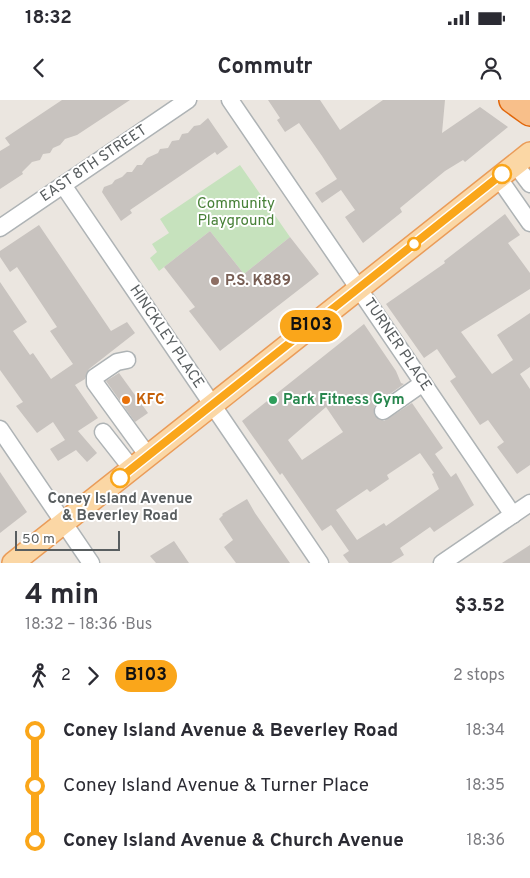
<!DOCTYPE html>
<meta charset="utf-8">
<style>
:root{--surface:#fff;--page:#f7f7f7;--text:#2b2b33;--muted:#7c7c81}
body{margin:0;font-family:Overpass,sans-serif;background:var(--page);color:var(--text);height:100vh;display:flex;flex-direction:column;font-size:19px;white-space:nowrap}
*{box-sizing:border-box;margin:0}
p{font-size:16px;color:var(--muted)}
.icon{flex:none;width:28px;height:28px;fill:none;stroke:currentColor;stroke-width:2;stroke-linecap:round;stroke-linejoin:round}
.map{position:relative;height:463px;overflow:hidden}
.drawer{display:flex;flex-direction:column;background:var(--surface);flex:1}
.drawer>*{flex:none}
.badge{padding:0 10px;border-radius:16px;font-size:18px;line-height:32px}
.scale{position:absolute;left:15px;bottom:12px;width:105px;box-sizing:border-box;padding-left:5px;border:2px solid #595e60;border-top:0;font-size:14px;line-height:18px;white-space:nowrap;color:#595e60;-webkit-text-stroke:4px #fff;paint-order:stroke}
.map>.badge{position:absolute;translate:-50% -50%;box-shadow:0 0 0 2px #fff}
.legs{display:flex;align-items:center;gap:8px;height:55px;padding:0 25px;font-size:16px}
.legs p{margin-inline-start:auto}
.headline{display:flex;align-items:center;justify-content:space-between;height:85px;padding:0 25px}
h1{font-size:28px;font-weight:700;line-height:38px}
ul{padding:0 25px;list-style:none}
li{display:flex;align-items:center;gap:18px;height:55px;font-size:19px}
li i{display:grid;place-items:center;width:8px;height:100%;margin:0 6px;background:currentColor}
li i::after{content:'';width:12px;height:12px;margin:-6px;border:4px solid;border-radius:50%;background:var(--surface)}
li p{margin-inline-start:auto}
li:first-child i{background:linear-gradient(#0000 50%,currentColor 0)}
li:last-child i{background:linear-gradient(currentColor 50%,#0000 0)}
.status{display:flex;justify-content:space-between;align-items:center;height:35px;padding:0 25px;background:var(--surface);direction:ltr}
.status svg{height:14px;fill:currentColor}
header{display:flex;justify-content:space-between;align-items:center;height:65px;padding:0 25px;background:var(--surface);font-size:22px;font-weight:700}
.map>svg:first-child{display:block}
</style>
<div class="status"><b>18:32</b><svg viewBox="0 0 49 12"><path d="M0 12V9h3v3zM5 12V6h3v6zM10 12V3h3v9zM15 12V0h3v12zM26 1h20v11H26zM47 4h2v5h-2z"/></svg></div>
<header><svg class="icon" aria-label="back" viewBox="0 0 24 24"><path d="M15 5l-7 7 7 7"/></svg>Commutr<svg class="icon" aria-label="person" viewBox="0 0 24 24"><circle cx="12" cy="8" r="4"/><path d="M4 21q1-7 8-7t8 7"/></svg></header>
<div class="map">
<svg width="530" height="463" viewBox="0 0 530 463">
<rect width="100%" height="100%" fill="#ebe6e0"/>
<path fill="#c6e2bd" d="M 240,65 L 290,137 L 244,174 L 210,131 L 159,171 L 150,158 L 157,152 L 152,144 L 169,133 L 160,119 Z"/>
<g fill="#c8c3bf" fill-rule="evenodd">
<path d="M 62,0 L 130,0 L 77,35 L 65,39 L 60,45 L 53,48 L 50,53 L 43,54 L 40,60 L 32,62 L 22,72 L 23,74 L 0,89 L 0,51 L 10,45 L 5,38 Z"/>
<path d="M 268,0 L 320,0 L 340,30 L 383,0 L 445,0 L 442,33 L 480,7 L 508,27 L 465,62 L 463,60 L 445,71 L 400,108 L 402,112 L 363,143 L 345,117 L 355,110 L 341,90 L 322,103 L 315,93 L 337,79 L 322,56 L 299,23 L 285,32 L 277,20 L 280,18 Z"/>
<path d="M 208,18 L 228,47 L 217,55 L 215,52 L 183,74 L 130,110 L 132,113 L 121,121 L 102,92 L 104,87 L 112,84 L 115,80 L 122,77 L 127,72 L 132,72 L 137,65 L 142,65 L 147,58 L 158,53 L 160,49 L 168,48 L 172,41 L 179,40 L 182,34 L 188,33 L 194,26 L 200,25 Z"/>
<path d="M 505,114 L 520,135 L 508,143 L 530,173 L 530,189 L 461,232 L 492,274 L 513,260 L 497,235 L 530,213 L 530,267 L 520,274 L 530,289 L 530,365 L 517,374 L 497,347 L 504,342 L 488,320 L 480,325 L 450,281 L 456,277 L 437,249 L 424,258 L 386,204 L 445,163 L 444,161 Z"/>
<path d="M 39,125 L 111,231 L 127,222 L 135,233 L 89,269 L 85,279 L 75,285 L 98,318 L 78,331 L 97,353 L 87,362 L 76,350 L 58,361 L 50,349 L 65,340 L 53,322 L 37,333 L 16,306 L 23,302 L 0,270 L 0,182 L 27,222 L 13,231 L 30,255 L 33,253 L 51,279 L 73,264 L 50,231 L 57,227 L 17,167 L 10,172 L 0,157 L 0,151 Z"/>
<path d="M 210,131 L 244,174 L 290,137 L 319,174 L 220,251 L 189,211 L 195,207 L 164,167 Z"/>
<path d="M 364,224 L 396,271 L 401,283 L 404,284 L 377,303 L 374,307 L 375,316 L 384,321 L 412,303 L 443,348 L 435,354 L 451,377 L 456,373 L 474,405 L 434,432 L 430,427 L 400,448 L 404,455 L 391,463 L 349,463 L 343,455 L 349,451 L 331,425 L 322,431 L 282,373 L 280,375 L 242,321 ZM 326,307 L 343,332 L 302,360 L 288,340 ZM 420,353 L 434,373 L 432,374 L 439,389 L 386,426 L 384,423 L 357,440 L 336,410 L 367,389 L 370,392 L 389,379 L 387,375 Z"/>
<path d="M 119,273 L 148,313 L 135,322 L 106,281 Z"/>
<path d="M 0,372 L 27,412 L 0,433 Z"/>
<path d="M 247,399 L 255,413 L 290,463 L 236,463 L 224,447 L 233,440 L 219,419 L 223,415 L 222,414 Z"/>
<path d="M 174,441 L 189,463 L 156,463 L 150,456 Z"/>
<path d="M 530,445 L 530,463 L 502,463 Z"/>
</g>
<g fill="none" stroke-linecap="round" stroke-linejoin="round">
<g stroke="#aeb3b5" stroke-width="19">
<g id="minor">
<path d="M 230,0 L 513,415"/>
<path d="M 515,64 L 530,84"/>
<path d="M 498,77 L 530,123"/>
<path d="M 63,85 L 320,463"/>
<path d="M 0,128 L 188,0"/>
<path d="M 127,260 L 117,262 L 95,277 L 95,283 L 148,356"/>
<path d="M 383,311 L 423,283"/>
<path d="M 0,329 L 91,463"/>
<path d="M 103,332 L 132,369"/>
<path d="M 442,463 L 530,403"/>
</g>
</g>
<g stroke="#ea9c59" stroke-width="24">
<path id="major" d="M 13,463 L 530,53"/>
</g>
<g stroke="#e1660a" stroke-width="28">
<path id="highway" d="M 512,0 L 530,13"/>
</g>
<use href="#minor" stroke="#fff" stroke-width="16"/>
<use href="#major" stroke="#fbd7a5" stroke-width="21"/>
<use href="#highway" stroke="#f8bf8a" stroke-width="25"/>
</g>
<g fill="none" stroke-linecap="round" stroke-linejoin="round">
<g stroke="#fff" stroke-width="11">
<path id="line-1" d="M 120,378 L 502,74"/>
</g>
<use href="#line-1" stroke="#faa61a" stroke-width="8"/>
</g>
<g fill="#fff" stroke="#faa61a" stroke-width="2.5">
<circle cx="502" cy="74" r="9"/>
<circle cx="414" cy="144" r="6"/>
<circle cx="120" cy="378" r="9"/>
</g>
<circle fill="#8d6e63" stroke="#fff" stroke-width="2" cx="215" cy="181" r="5"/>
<circle fill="#e8710a" stroke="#fff" stroke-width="2" cx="126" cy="300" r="5"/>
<circle fill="#2e9e5b" stroke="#fff" stroke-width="2" cx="273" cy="300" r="5"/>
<g text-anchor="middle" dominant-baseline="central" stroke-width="4" stroke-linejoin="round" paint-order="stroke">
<g font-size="15" fill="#595e60" stroke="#fff">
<text transform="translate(94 64) rotate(-34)">EAST 8TH STREET</text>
<text transform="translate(166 237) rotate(56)">HINCKLEY PLACE</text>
<text transform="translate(397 245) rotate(56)">TURNER PLACE</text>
</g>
<g font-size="15" fill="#478037" stroke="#fff">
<text x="236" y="104">Community<tspan x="236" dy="17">Playground</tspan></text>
</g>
<g font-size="15" font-weight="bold" fill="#785e54" stroke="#fff" text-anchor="start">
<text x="225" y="181">P.S. K889</text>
</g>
<g font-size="15" font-weight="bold" fill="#c56008" stroke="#fff" text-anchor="start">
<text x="136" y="300">KFC</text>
</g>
<g font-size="15" font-weight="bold" fill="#27864d" stroke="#fff" text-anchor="start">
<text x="283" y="300">Park Fitness Gym</text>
</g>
<g font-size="15" font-weight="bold" fill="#595e60" stroke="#fff">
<text x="120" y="399">Coney Island Avenue<tspan x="120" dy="17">&amp; Beverley Road</tspan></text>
</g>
</g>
</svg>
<div class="scale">50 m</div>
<b class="badge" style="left:311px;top:226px;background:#faa61a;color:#111">B103</b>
</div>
<section class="drawer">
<div class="headline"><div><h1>4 min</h1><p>18:32 – 18:36 · Bus</p></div><b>$3.52</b></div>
<div class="legs"><svg class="icon" aria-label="walk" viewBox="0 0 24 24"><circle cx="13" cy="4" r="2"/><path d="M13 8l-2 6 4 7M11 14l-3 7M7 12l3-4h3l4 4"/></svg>2<svg class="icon" aria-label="forward" viewBox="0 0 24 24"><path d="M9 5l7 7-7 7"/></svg><b class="badge" style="background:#faa61a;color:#111">B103</b><p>2 stops</p></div>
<ul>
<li><i style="color:#faa61a"></i><b>Coney Island Avenue &amp; Beverley Road</b><p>18:34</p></li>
<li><i style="color:#faa61a"></i><span>Coney Island Avenue &amp; Turner Place</span><p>18:35</p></li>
<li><i style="color:#faa61a"></i><b>Coney Island Avenue &amp; Church Avenue</b><p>18:36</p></li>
</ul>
</section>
